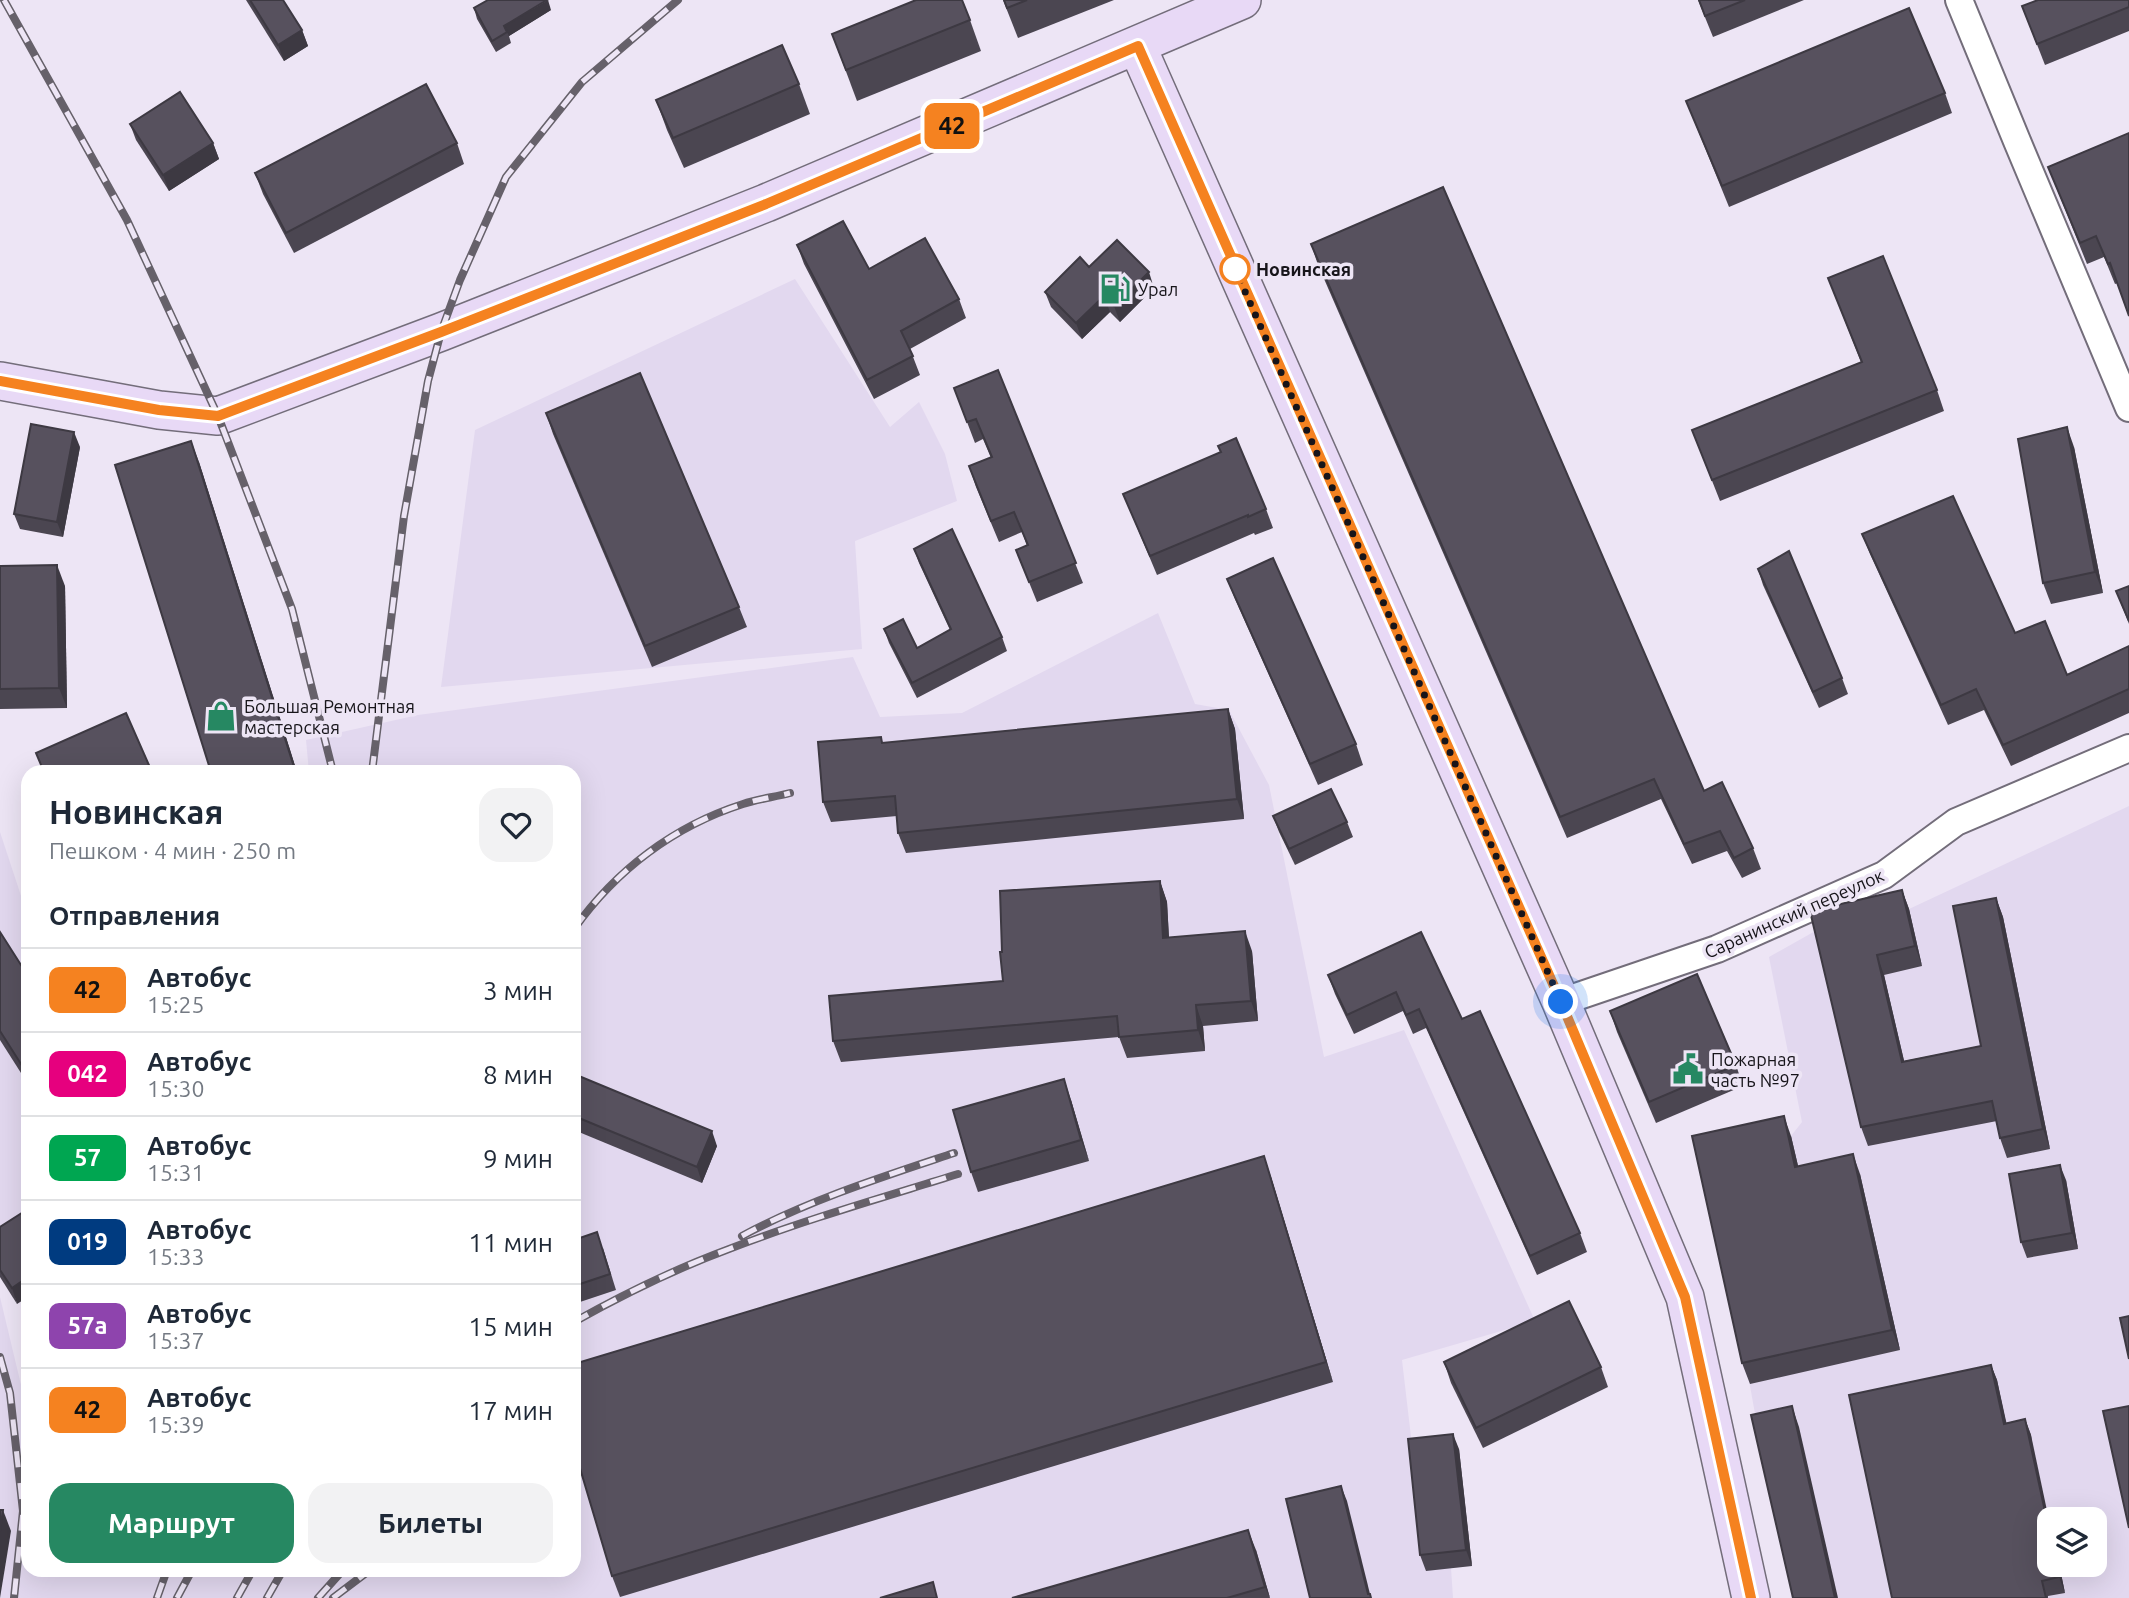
<!DOCTYPE html>
<html lang="ru">
<meta charset="utf-8">
<style>
:root{--surface:#fff;--page:#f2f2f3;--text:#1f2937;--muted:#747a83;--line:#e0e1e3;--accent:#268862}
body{margin:0;font-family:Ubuntu,sans-serif;background:var(--page);color:var(--text);height:100vh;display:flex;flex-direction:column;font-size:26px;white-space:nowrap}
*{box-sizing:border-box;margin:0}
p{font-size:23px;color:var(--muted)}
.icon{flex:none;width:38px;height:38px;fill:none;stroke:currentColor;stroke-width:2;stroke-linecap:round;stroke-linejoin:round}
.map{position:relative;flex:1;overflow:hidden}
.sheet{position:absolute;left:21px;top:765px;width:560px;height:812px;display:flex;flex-direction:column;background:var(--surface);border-radius:21px;box-shadow:0 7px 28px #0002}
.sheet>*{flex:none}
.badge{padding:0 14px;border-radius:10px;font-size:24px;line-height:46px}
.fabs{position:absolute;left:2037px;top:1507px;display:grid;gap:14px}
.fabs a{display:grid;place-items:center;width:70px;height:70px;border-radius:14px;background:var(--surface);box-shadow:0 7px 28px #0002;font-size:35px}
.you{position:absolute;width:35px;height:35px;margin:-18px;border:5px solid #fff;border-radius:50%;background:#1a73e8;box-shadow:0 0 0 10px #1a73e833}
.map>.badge{position:absolute;translate:-50% -50%;box-shadow:0 0 0 4px #fff}
h2{padding:0 28px;font-size:26px;line-height:63px}
.round{display:grid;place-items:center;flex:none;width:74px;height:74px;border-radius:21px;background:var(--page)}
.summary{display:flex;align-items:center;justify-content:space-between;height:119px;padding:0 28px}
h1{font-size:33px;font-weight:700;line-height:52px}
.action{display:flex;gap:14px;margin-top:auto;padding:14px 28px}
.action a{flex:1;height:80px;border-radius:21px;background:var(--accent);color:#fff;font-size:28px;font-weight:700;line-height:80px;text-align:center}
.action a+a{background:var(--page);color:var(--text)}
ul{padding:0;list-style:none}
li{display:flex;align-items:center;gap:21px;height:84px;padding:0 28px;border-top:2px solid var(--line)}
li div{flex:1}
li b{display:block;font-size:26px}
li em{font-style:normal}
li .badge{min-width:77px;font-weight:700;text-align:center}
.map>svg:first-child{display:block}
</style>
<div class="map">
<svg width="2129" height="1598" viewBox="0 0 2129 1598">
<rect width="100%" height="100%" fill="#ede5f5"/>
<g fill="#e2d8ef" fill-rule="evenodd">
<path d="M 795,279 L 890,427 L 919,402 L 945,454 L 957,501 L 855,541 L 862,649 L 441,687 L 475,430 Z"/>
<path d="M 1158,613 L 1195,704 L 1229,710 L 1269,785 L 1324,1057 L 1404,1030 L 1535,1321 L 1402,1360 L 1413,1454 L 1472,1566 L 1451,1568 L 1453,1598 L 0,1598 L 0,1297 L 28,1414 L 28,1570 L 574,1570 L 574,772 L 309,772 L 306,740 L 418,715 L 853,657 L 880,717 L 962,713 Z"/>
<path d="M 2129,806 L 2129,1598 L 1797,1598 L 1759,1436 L 1727,1258 L 1791,1136 L 1802,1122 L 1769,957 L 1817,930 L 1909,909 ZM 2049,1519 L 2095,1519 L 2095,1564 L 2049,1564 Z"/>
<path d="M 0,832 L 28,917 L 28,1241 L 0,1261 Z"/>
</g>
<g fill="none" stroke-linecap="round" stroke-linejoin="round">
<g stroke="#736d7a" stroke-width="30">
<g id="minor">
<path d="M 1959,0 L 2017,141 L 2129,408"/>
<path d="M 1561,1002 L 1717,949 L 1884,875 L 1956,822 L 2129,748"/>
</g>
</g>
<g stroke="#736d7a" stroke-width="40">
<g id="secondary">
<path d="M 1137,46 L 1561,1002 L 1685,1297 L 1751,1598"/>
<path d="M 0,381 L 159,410 L 218,416 L 441,332 L 766,203 L 1242,0"/>
</g>
</g>
<use href="#minor" stroke="#fff" stroke-width="26"/>
<use href="#secondary" stroke="#e8d9f6" stroke-width="37"/>
<g stroke="#66616a" stroke-width="8">
<g id="rail">
<path d="M 4,0 L 127,220 L 218,416 L 292,609 L 333,772"/>
<path d="M 372,772 L 404,516 L 428,381 L 441,332 L 460,280 L 506,177 L 582,82 L 678,0"/>
<path d="M 574,929 C 616,870 674,826 743,804 C 758,799 775,797 790,793"/>
<path d="M 742,1236 C 809,1200 882,1177 954,1153"/>
<path d="M 574,1322 C 624,1294 675,1269 729,1249 C 804,1220 881,1198 958,1174"/>
<path d="M 0,1357 L 10,1393 L 23,1511 L 14,1598"/>
<path d="M 157,1598 L 167,1570"/>
<path d="M 177,1598 L 192,1570"/>
<path d="M 237,1598 L 251,1573"/>
<path d="M 267,1598 L 283,1570"/>
<path d="M 318,1598 L 343,1570"/>
<path d="M 333,1598 L 370,1570"/>
</g>
</g>
<use href="#rail" stroke="#ede5f5" stroke-width="5" stroke-dasharray="16" stroke-linecap="butt"/>
</g>
<g fill="#4b4651">
<path d="M 246,0 L 283,0 L 302,30 L 308,46 L 284,61 Z"/>
<path d="M 1003,0 L 1114,0 L 1018,38 Z"/>
<path d="M 1698,0 L 1804,0 L 1713,37 Z"/>
<path d="M 2129,0 L 2129,31 L 2045,65 L 2022,6 Z"/>
<path d="M 474,8 L 551,10 L 509,36 L 511,43 L 496,52 L 477,19 Z"/>
<path d="M 970,20 L 981,51 L 857,101 L 832,34 Z"/>
<path d="M 799,84 L 810,114 L 684,168 L 667,130 L 656,100 Z"/>
<path d="M 1945,93 L 1952,113 L 1729,207 L 1686,101 Z"/>
<path d="M 130,124 L 213,143 L 219,159 L 169,191 L 136,140 Z"/>
<path d="M 2129,133 L 2118,283 L 2115,284 L 2104,257 L 2087,264 L 2048,167 Z"/>
<path d="M 457,143 L 464,164 L 294,253 L 263,194 L 255,173 Z"/>
<path d="M 1311,244 L 1704,791 L 1753,848 L 1761,869 L 1742,878 L 1727,851 L 1692,864 L 1661,799 L 1567,838 L 1318,265 Z"/>
<path d="M 797,245 L 959,299 L 966,318 L 910,349 L 920,375 L 874,399 L 804,264 Z"/>
<path d="M 1089,267 L 1154,288 L 1120,322 L 1110,312 L 1082,339 L 1051,307 L 1045,292 Z"/>
<path d="M 1828,278 L 1937,390 L 1944,411 L 1720,501 L 1692,430 L 1861,362 Z"/>
<path d="M 998,370 L 1083,583 L 1037,602 L 1016,550 L 1027,546 L 1022,532 L 999,542 L 976,487 L 969,466 L 991,458 L 983,439 L 975,443 L 954,388 Z"/>
<path d="M 546,413 L 739,607 L 747,627 L 652,667 L 553,434 Z"/>
<path d="M 80,447 L 63,537 L 20,529 L 14,514 Z"/>
<path d="M 2074,447 L 2103,593 L 2051,604 L 2043,583 Z"/>
<path d="M 199,462 L 297,772 L 211,772 Z"/>
<path d="M 1123,494 L 1266,509 L 1273,528 L 1255,535 L 1254,533 L 1157,575 Z"/>
<path d="M 1862,534 L 2015,633 L 2067,675 L 2129,646 L 2129,713 L 2011,766 L 1984,710 L 1948,725 L 1870,554 Z"/>
<path d="M 914,549 L 1002,637 L 1007,651 L 917,698 L 889,643 L 884,629 L 917,648 L 950,630 L 919,563 Z"/>
<path d="M 0,566 L 65,586 L 67,708 L 0,709 Z"/>
<path d="M 1758,569 L 1842,678 L 1848,694 L 1819,708 L 1763,585 Z"/>
<path d="M 1227,579 L 1356,744 L 1363,765 L 1318,785 L 1235,599 Z"/>
<path d="M 2129,586 L 2129,624 L 2116,591 Z"/>
<path d="M 1228,709 L 1235,729 L 1244,819 L 906,853 L 898,833 L 897,816 L 831,822 L 823,802 L 884,743 Z"/>
<path d="M 1273,816 L 1347,822 L 1353,837 L 1295,865 L 1279,832 Z"/>
<path d="M 1160,881 L 1167,902 L 1169,937 L 1252,951 L 1258,1021 L 1203,1026 L 1205,1051 L 1127,1058 L 1119,1037 L 841,1062 L 833,1041 L 1003,981 Z"/>
<path d="M 1902,890 L 1909,909 L 1922,966 L 1884,975 L 1904,1061 L 1981,1046 L 1996,898 L 2003,917 L 2050,1149 L 2007,1158 L 2000,1138 L 1997,1121 L 1868,1146 L 1861,1127 L 1810,911 Z"/>
<path d="M 0,932 L 28,976 L 28,1084 L 0,1040 Z"/>
<path d="M 1421,932 L 1462,1019 L 1580,1233 L 1587,1252 L 1537,1275 L 1426,1028 L 1413,1034 L 1403,1011 L 1354,1034 L 1335,994 L 1328,975 Z"/>
<path d="M 1610,1011 L 1736,1065 L 1743,1086 L 1656,1123 L 1617,1032 Z"/>
<path d="M 574,1074 L 717,1146 L 702,1183 L 574,1130 Z"/>
<path d="M 1071,1100 L 1089,1161 L 978,1192 L 971,1172 Z"/>
<path d="M 1791,1136 L 1798,1166 L 1860,1174 L 1900,1350 L 1750,1384 L 1742,1363 Z"/>
<path d="M 1271,1177 L 1333,1382 L 620,1597 L 612,1576 Z"/>
<path d="M 2066,1180 L 2078,1249 L 2027,1258 L 2021,1242 Z"/>
<path d="M 0,1227 L 17,1304 L 0,1277 Z"/>
<path d="M 574,1240 L 603,1248 L 616,1290 L 574,1304 Z"/>
<path d="M 1444,1362 L 1601,1367 L 1608,1387 L 1483,1448 L 1451,1383 Z"/>
<path d="M 1991,1365 L 1997,1380 L 2006,1423 L 2025,1419 L 2031,1435 L 2049,1564 L 2059,1564 L 2065,1593 L 2048,1596 L 2048,1598 L 1892,1598 Z"/>
<path d="M 1459,1449 L 1472,1566 L 1426,1571 L 1420,1555 Z"/>
<path d="M 1256,1550 L 1270,1598 L 1012,1598 Z"/>
</g>
<g fill="#3d3942">
<path d="M 548,0 L 551,10 L 509,36 L 504,26 Z"/>
<path d="M 302,30 L 308,46 L 284,61 L 278,45 Z"/>
<path d="M 213,143 L 219,159 L 169,191 L 163,175 Z"/>
<path d="M 1149,272 L 1154,288 L 1120,322 L 1114,306 Z"/>
<path d="M 1104,296 L 1110,312 L 1082,339 L 1076,323 Z"/>
<path d="M 2067,427 L 2074,447 L 2103,593 L 2095,572 Z"/>
<path d="M 74,432 L 80,447 L 63,537 L 57,522 Z"/>
<path d="M 191,441 L 199,462 L 297,772 L 294,767 Z"/>
<path d="M 57,565 L 65,586 L 67,708 L 59,688 Z"/>
<path d="M 1228,709 L 1235,729 L 1244,819 L 1237,799 Z"/>
<path d="M 1160,881 L 1167,902 L 1170,959 L 1163,938 Z"/>
<path d="M 1902,890 L 1909,909 L 1922,966 L 1915,946 Z"/>
<path d="M 1996,898 L 2003,917 L 2050,1149 L 2043,1129 Z"/>
<path d="M 1245,931 L 1252,951 L 1258,1021 L 1251,1001 Z"/>
<path d="M 1877,955 L 1884,975 L 1909,1082 L 1902,1062 Z"/>
<path d="M 1196,1005 L 1203,1026 L 1205,1051 L 1198,1030 Z"/>
<path d="M 1064,1079 L 1071,1100 L 1089,1161 L 1081,1140 Z"/>
<path d="M 1784,1116 L 1791,1136 L 1803,1187 L 1795,1167 Z"/>
<path d="M 712,1131 L 717,1146 L 702,1183 L 697,1167 Z"/>
<path d="M 1853,1154 L 1860,1174 L 1900,1350 L 1892,1330 Z"/>
<path d="M 1264,1156 L 1271,1177 L 1333,1382 L 1326,1362 Z"/>
<path d="M 2060,1165 L 2066,1180 L 2078,1249 L 2072,1233 Z"/>
<path d="M 28,1277 L 28,1297 L 17,1304 L 12,1288 Z"/>
<path d="M 1991,1365 L 1997,1380 L 2010,1439 L 2004,1424 Z"/>
<path d="M 1792,1406 L 1799,1427 L 1838,1598 L 1835,1598 Z"/>
<path d="M 2025,1419 L 2031,1435 L 2049,1520 L 2049,1530 Z"/>
<path d="M 1453,1434 L 1459,1449 L 1472,1566 L 1466,1550 Z"/>
<path d="M 1341,1486 L 1347,1501 L 1371,1598 L 1369,1598 Z"/>
<path d="M 3,1510 L 11,1531 L 0,1598 L 0,1531 Z"/>
<path d="M 1248,1530 L 1256,1550 L 1270,1598 L 1265,1587 Z"/>
<path d="M 2057,1564 L 2059,1564 L 2065,1593 L 2059,1577 Z"/>
</g>
<g fill="#57515e" stroke="#3d3942" stroke-width="2">
<path d="M 250,0 L 283,0 L 302,30 L 278,45 Z"/>
<path d="M 488,0 L 547,0 L 504,26 L 507,32 L 492,41 L 474,8 Z"/>
<path d="M 916,0 L 962,0 L 970,20 L 846,70 L 832,34 Z"/>
<path d="M 1004,0 L 1027,0 L 1007,8 Z"/>
<path d="M 1699,0 L 1745,0 L 1705,16 Z"/>
<path d="M 2038,0 L 2129,0 L 2129,7 L 2037,44 L 2022,6 Z"/>
<path d="M 1909,8 L 1945,93 L 1722,186 L 1686,101 Z"/>
<path d="M 782,45 L 799,84 L 673,138 L 656,100 Z"/>
<path d="M 426,84 L 457,143 L 286,233 L 255,173 Z"/>
<path d="M 180,92 L 213,143 L 163,175 L 130,124 Z"/>
<path d="M 2129,133 L 2129,316 L 2110,263 L 2108,264 L 2096,236 L 2080,243 L 2048,167 Z"/>
<path d="M 1443,187 L 1704,791 L 1722,782 L 1753,848 L 1734,858 L 1720,831 L 1684,844 L 1654,779 L 1560,817 L 1311,244 Z"/>
<path d="M 843,221 L 869,269 L 925,238 L 959,299 L 901,331 L 913,356 L 867,380 L 797,245 Z"/>
<path d="M 1117,240 L 1149,272 L 1114,306 L 1104,296 L 1076,323 L 1045,292 L 1080,257 L 1089,267 Z"/>
<path d="M 1883,256 L 1937,390 L 1712,480 L 1692,430 L 1862,362 L 1828,278 Z"/>
<path d="M 998,370 L 1076,563 L 1029,582 L 1016,550 L 1028,545 L 1014,512 L 991,521 L 969,466 L 992,457 L 976,419 L 967,422 L 954,388 Z"/>
<path d="M 640,373 L 739,607 L 645,646 L 546,413 Z"/>
<path d="M 31,424 L 74,432 L 57,522 L 14,514 Z"/>
<path d="M 2067,427 L 2095,572 L 2043,583 L 2018,439 Z"/>
<path d="M 1236,438 L 1266,509 L 1248,517 L 1248,515 L 1150,556 L 1123,494 L 1221,452 L 1218,446 Z"/>
<path d="M 191,441 L 294,767 L 278,772 L 211,772 L 115,465 Z"/>
<path d="M 1953,496 L 2015,633 L 2045,621 L 2067,675 L 2129,646 L 2129,689 L 2003,745 L 1976,689 L 1941,705 L 1862,534 Z"/>
<path d="M 952,529 L 1002,637 L 912,683 L 884,629 L 903,619 L 917,648 L 951,629 L 914,549 Z"/>
<path d="M 1789,551 L 1842,678 L 1813,692 L 1758,569 Z"/>
<path d="M 1273,558 L 1356,744 L 1310,764 L 1227,579 Z"/>
<path d="M 57,565 L 59,688 L 0,689 L 0,566 Z"/>
<path d="M 2129,586 L 2129,621 L 2116,591 Z"/>
<path d="M 1228,709 L 1237,799 L 898,833 L 895,796 L 823,802 L 818,742 L 881,737 L 882,743 Z"/>
<path d="M 126,713 L 152,772 L 44,772 L 36,753 Z"/>
<path d="M 1331,789 L 1347,822 L 1289,849 L 1273,816 Z"/>
<path d="M 1160,881 L 1163,938 L 1245,931 L 1251,1001 L 1196,1005 L 1198,1030 L 1119,1037 L 1117,1016 L 833,1041 L 829,996 L 1003,981 L 1000,952 L 1002,952 L 1000,891 Z"/>
<path d="M 1902,890 L 1915,946 L 1877,955 L 1902,1062 L 1981,1046 L 1953,906 L 1996,898 L 2043,1129 L 2000,1138 L 1992,1101 L 1861,1127 L 1810,911 Z"/>
<path d="M 0,932 L 28,976 L 28,1075 L 0,1031 Z"/>
<path d="M 1421,932 L 1462,1019 L 1480,1011 L 1580,1233 L 1530,1256 L 1419,1009 L 1406,1015 L 1396,992 L 1347,1015 L 1328,975 Z"/>
<path d="M 1697,974 L 1736,1065 L 1649,1102 L 1610,1011 Z"/>
<path d="M 574,1074 L 712,1131 L 697,1167 L 574,1116 Z"/>
<path d="M 1064,1079 L 1081,1140 L 971,1172 L 953,1110 Z"/>
<path d="M 1784,1116 L 1795,1167 L 1853,1154 L 1892,1330 L 1742,1363 L 1692,1136 Z"/>
<path d="M 1264,1156 L 1326,1362 L 612,1576 L 574,1448 L 574,1364 Z"/>
<path d="M 2060,1165 L 2072,1233 L 2021,1242 L 2009,1174 Z"/>
<path d="M 28,1209 L 28,1277 L 12,1288 L 0,1270 L 0,1227 Z"/>
<path d="M 597,1232 L 610,1274 L 574,1286 L 574,1240 Z"/>
<path d="M 1569,1301 L 1601,1367 L 1476,1428 L 1444,1362 Z"/>
<path d="M 2129,1316 L 2129,1359 L 2120,1318 Z"/>
<path d="M 1991,1365 L 2004,1424 L 2025,1419 L 2049,1530 L 2049,1564 L 2057,1564 L 2059,1577 L 2042,1581 L 2046,1598 L 1892,1598 L 1849,1395 Z"/>
<path d="M 1792,1406 L 1835,1598 L 1793,1598 L 1751,1415 Z"/>
<path d="M 2129,1406 L 2129,1528 L 2103,1411 Z"/>
<path d="M 1453,1434 L 1466,1550 L 1420,1555 L 1408,1439 Z"/>
<path d="M 1341,1486 L 1368,1594 L 1370,1594 L 1371,1598 L 1310,1598 L 1286,1499 Z"/>
<path d="M 0,1510 L 3,1510 L 0,1531 Z"/>
<path d="M 1248,1530 L 1265,1587 L 1227,1598 L 1012,1598 Z"/>
<path d="M 933,1582 L 937,1598 L 880,1598 Z"/>
</g>
<g fill="none" stroke-linecap="round" stroke-linejoin="round">
<g stroke="#fff" stroke-width="16">
<path id="line" d="M 0,381 L 159,410 L 218,416 L 441,332 L 766,204 L 1138,46 L 1561,1002 L 1685,1297 L 1751,1598"/>
</g>
<use href="#line" stroke="#f58220" stroke-width="10"/>
<path stroke="#17151a" stroke-width="7" stroke-dasharray="0 12.6" d="M 1235,269 L 1561,1002"/>
</g>
<defs>
<g id="fuel-bare" transform="scale(2.415)"><path d="M-5.5-6h7V0h2V4h1.3V-2.5L3-4.5l.8-.8L6-3V5H2.5V1h-1V6h-7ZM-4.2-4.7v3.2H.2V-4.7Z" fill="#268862" stroke="#ede5f5" stroke-width="2.5" paint-order="stroke"/></g>
<g id="shop-bare" transform="scale(2.415)"><path d="M-5-2.5h2.3a2.7 3.5 0 0 1 5.4 0H5L5.5 6h-11ZM-1.5-2.5h3a1.5 2.3 0 0 0-3 0Z" fill="#268862" stroke="#ede5f5" stroke-width="2.5" paint-order="stroke"/></g>
<g id="civic-bare" transform="scale(2.415)"><path d="M-.6-6.5H3V-4.5H.6V-3L4-1V1h2V6H-6V1h2V-1L-.6-3ZM-1.2 2.5V6h2.4V2.5Z" fill="#268862" stroke="#ede5f5" stroke-width="2.5" paint-order="stroke"/></g>
</defs>
<g fill-rule="evenodd">
<use href="#fuel-bare" x="1115" y="289"/>
<use href="#shop-bare" x="221" y="716"/>
<use href="#civic-bare" x="1688" y="1069"/>
</g>
<circle fill="#fff" stroke="#f58220" stroke-width="3.5" cx="1235" cy="269" r="14"/>
<g text-anchor="middle" dominant-baseline="central" stroke-width="7" stroke-linejoin="round" paint-order="stroke">
<g font-size="18" font-weight="bold" fill="#17151a" stroke="#ede5f5" text-anchor="start">
<text x="1256" y="269">Новинская</text>
</g>
<g font-size="18" fill="#17151a" stroke="#ede5f5" text-anchor="start">
<text x="1138" y="289">Урал</text>
<text x="244" y="706">Большая Ремонтная<tspan x="244" dy="21">мастерская</tspan></text>
<text x="1711" y="1059">Пожарная<tspan x="1711" dy="21">часть №97</tspan></text>
</g>
<g font-size="18" fill="#17151a" stroke="#ede5f5">
<text transform="translate(1794 913) rotate(-24)">Саранинский переулок</text>
</g>
</g>
</svg>
<div class="fabs">
<a><svg class="icon" aria-label="layers" viewBox="0 0 24 24"><path d="M12 4l9 5-9 5-9-5zM3 14l9 5 9-5"/></svg></a>
</div>
<div class="you" style="left:1561px;top:1002px"></div>
<b class="badge" style="left:952px;top:126px;background:#f58220;color:#111">42</b>
<section class="sheet">
<div class="summary"><div><h1>Новинская</h1><p>Пешком · 4 мин · 250 m</p></div><a class="round"><svg class="icon" aria-label="heart" viewBox="0 0 24 24"><path d="M12 20l-8-8c-3-5 5-10 8-4 3-6 11-1 8 4z"/></svg></a></div>
<h2>Отправления</h2>
<ul>
<li><span class="badge" style="background:#f58220;color:#111">42</span><div><b>Автобус</b><p>15:25</p></div><em>3 мин</em></li>
<li><span class="badge" style="background:#e6007e;color:#fff">042</span><div><b>Автобус</b><p>15:30</p></div><em>8 мин</em></li>
<li><span class="badge" style="background:#00a651;color:#fff">57</span><div><b>Автобус</b><p>15:31</p></div><em>9 мин</em></li>
<li><span class="badge" style="background:#003b80;color:#fff">019</span><div><b>Автобус</b><p>15:33</p></div><em>11 мин</em></li>
<li><span class="badge" style="background:#8e44ad;color:#fff">57а</span><div><b>Автобус</b><p>15:37</p></div><em>15 мин</em></li>
<li><span class="badge" style="background:#f58220;color:#111">42</span><div><b>Автобус</b><p>15:39</p></div><em>17 мин</em></li>
</ul>
<div class="action"><a>Маршрут</a><a>Билеты</a></div>
</section>
</div>
